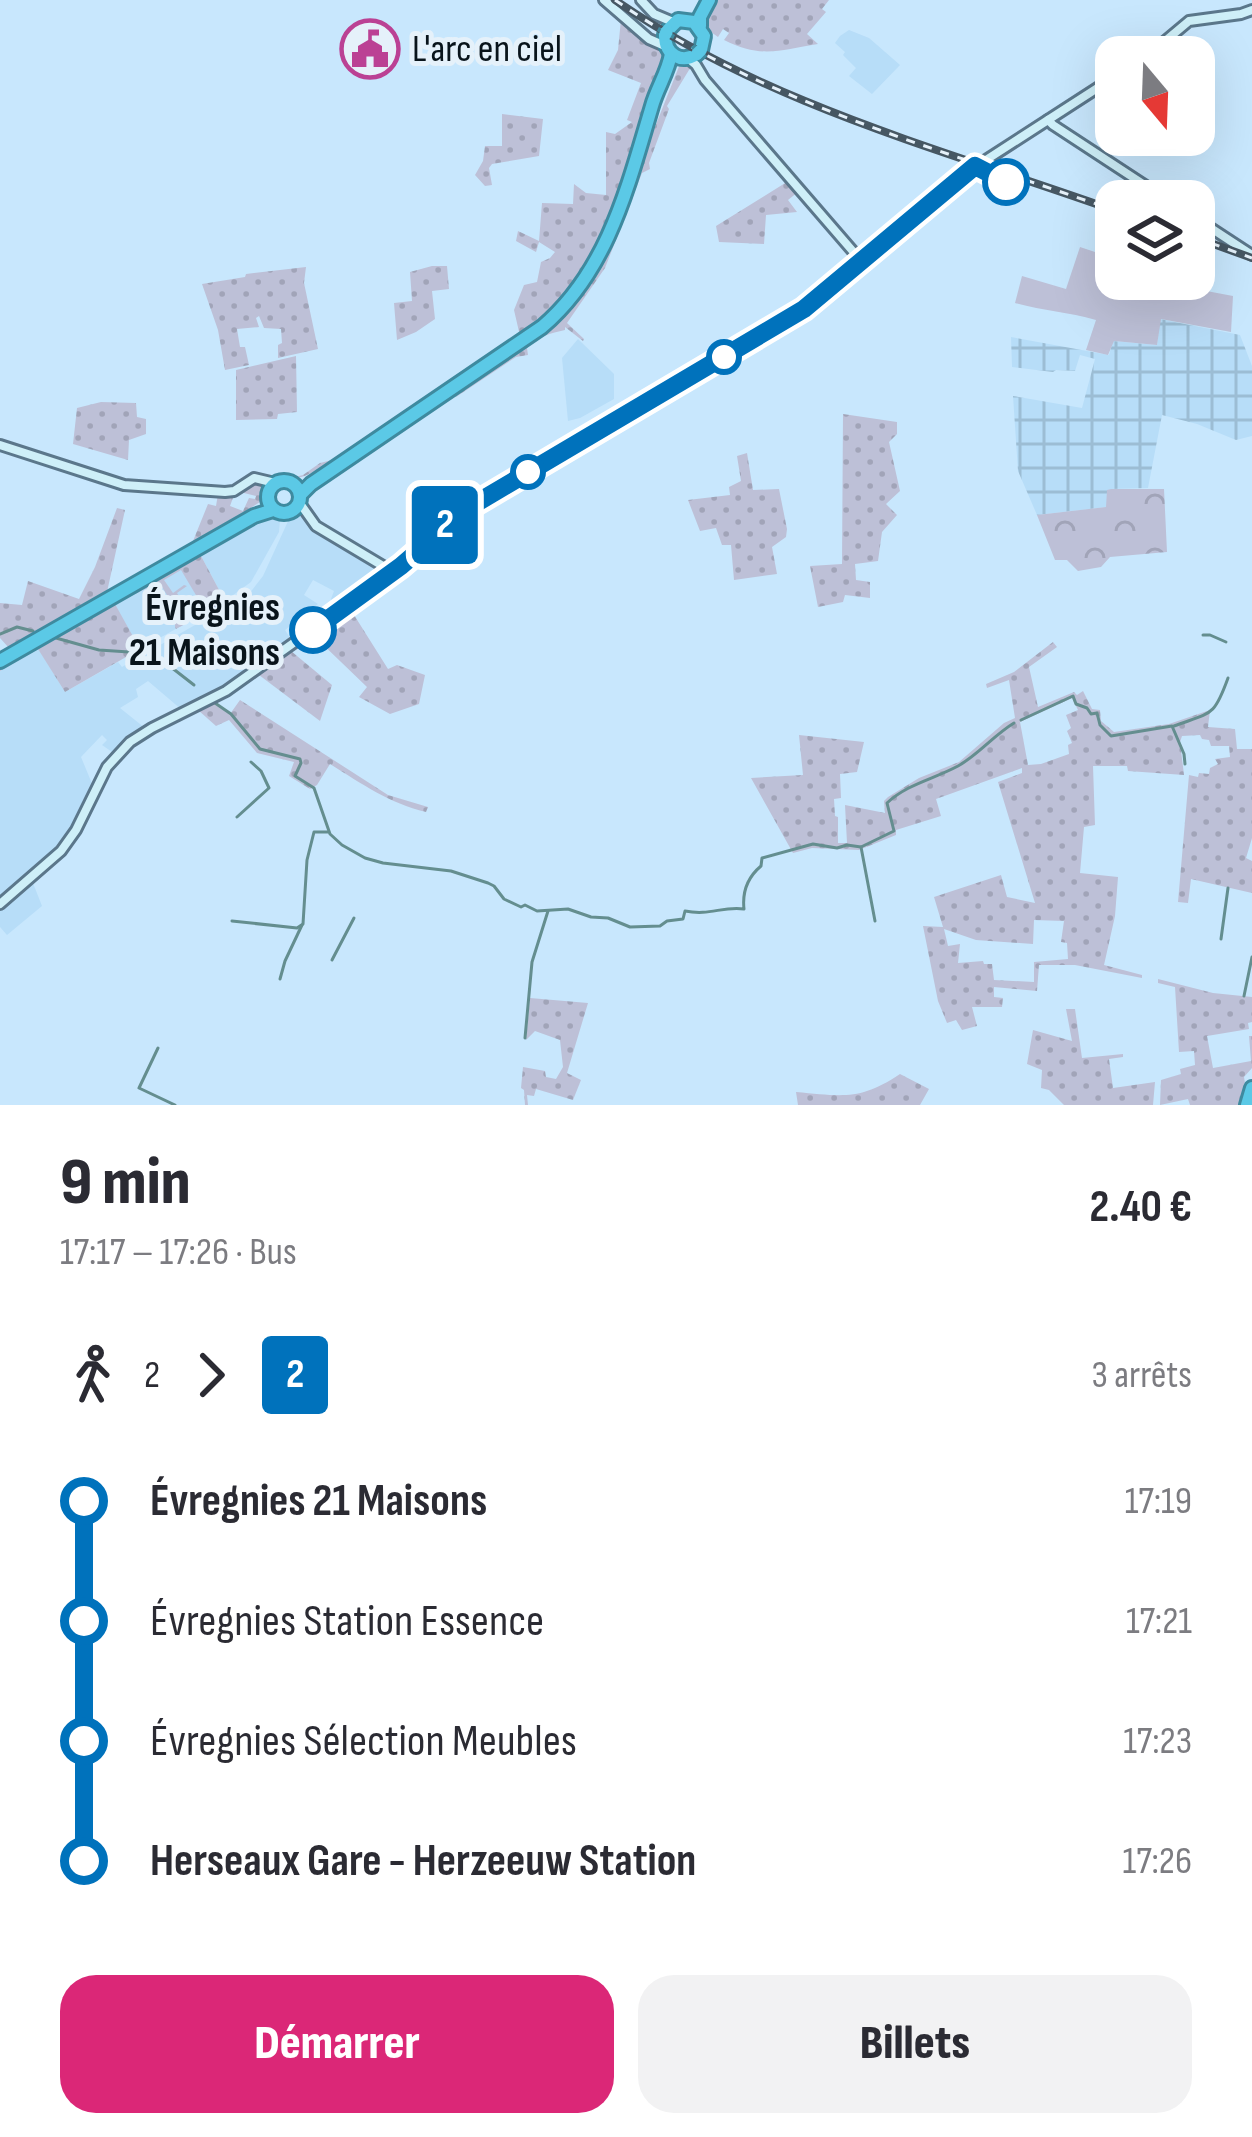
<!DOCTYPE html>
<html lang="fr">
<meta charset="utf-8">
<style>
:root{--surface:#fff;--page:#f2f2f3;--text:#2b2b33;--muted:#7c7c81;--accent:#db2777}
body{margin:0;font-family:"Sofia Sans Condensed",sans-serif;background:var(--page);color:var(--text);height:100vh;display:flex;flex-direction:column;font-size:45px;white-space:nowrap}
*{box-sizing:border-box;margin:0}
p{font-size:39px;color:var(--muted)}
.icon{flex:none;width:66px;height:66px;fill:none;stroke:currentColor;stroke-width:2;stroke-linecap:round;stroke-linejoin:round}
.map{position:relative;height:1105px;overflow:hidden}
.details{display:flex;flex-direction:column;background:var(--surface);flex:1}
.details>*{flex:none}
.badge{padding:0 24px;border-radius:9px;font-size:42px;line-height:78px}
.needle{width:78px;rotate:161deg}
.fabs{position:absolute;left:1095px;top:36px;display:grid;gap:24px}
.fabs a{display:grid;place-items:center;width:120px;height:120px;border-radius:24px;background:var(--surface);box-shadow:0 12px 48px #0002;font-size:60px}
.map>.badge{position:absolute;translate:-50% -50%;box-shadow:0 0 0 6px #fff}
.legs{display:flex;align-items:center;gap:18px;height:132px;padding:0 60px;font-size:39px}
.legs p{margin-inline-start:auto}
.head{display:flex;align-items:center;justify-content:space-between;height:204px;padding:0 60px}
h1{font-size:66px;font-weight:800;line-height:90px}
.primary-button{display:flex;gap:24px;margin-top:auto;padding:24px 60px}
.primary-button a{flex:1;height:138px;border-radius:36px;background:var(--accent);color:#fff;font-size:48px;font-weight:800;line-height:138px;text-align:center}
.primary-button a+a{background:var(--page);color:var(--text)}
ul{padding:0 60px;list-style:none}
li{display:flex;align-items:center;gap:42px;height:120px;font-size:45px}
li i{display:grid;place-items:center;width:18px;height:100%;margin:0 15px;background:currentColor}
li i::after{content:'';width:30px;height:30px;margin:-15px;border:9px solid;border-radius:50%;background:var(--surface)}
li p{margin-inline-start:auto}
li:first-child i{background:linear-gradient(#0000 50%,currentColor 0)}
li:last-child i{background:linear-gradient(currentColor 50%,#0000 0)}
.map>svg:first-child{display:block}
</style>
<div class="map">
<svg width="1252" height="1105" viewBox="0 0 1252 1105">
<defs>
<pattern id="industrial-grid" width="8" height="8" patternUnits="userSpaceOnUse" patternTransform="scale(3)"><rect width="8" height="8" fill="#b7ddf8"/><path d="M0 4h8M4 0v8" fill="none" stroke="#9cbdd4"/></pattern>
<pattern id="grass-dots" width="8" height="8" patternUnits="userSpaceOnUse" patternTransform="scale(3)"><rect width="8" height="8" fill="#bdc0d7"/><path d="M2 2h.1M6 6h.1" fill="none" stroke="#a1a4b8" stroke-width="1.8" stroke-linecap="round"/></pattern>
<pattern id="park-crowns" width="20" height="18" patternUnits="userSpaceOnUse" patternTransform="scale(3)"><rect width="20" height="18" fill="#bdc0d7"/><path d="M2 6a3 3 0 1 1 6 0M12 15a3 3 0 1 1 6 0" fill="none" stroke="#a1a4b8"/></pattern>
</defs>
<rect width="100%" height="100%" fill="#c8e7fd"/>
<g fill="#b7ddf8">
<path d="M 849,30 L 869,38 L 900,65 L 872,94 L 849,76 L 856,68 L 843,55 L 845,52 L 835,43 L 840,36 Z"/>
<path d="M 578,339 L 614,374 L 614,399 L 580,418 L 568,421 L 562,358 Z"/>
<path d="M 297,513 L 303,514 L 382,567 L 355,586 L 359,593 L 329,616 L 327,612 L 334,604 L 331,599 L 334,591 L 313,580 L 304,595 L 318,604 L 285,630 L 292,641 L 227,688 L 182,710 L 148,681 L 136,689 L 138,697 L 120,708 L 145,728 L 126,741 L 115,754 L 102,745 L 107,740 L 102,735 L 81,757 L 93,786 L 91,793 L 65,846 L 31,878 L 42,906 L 7,935 L 0,927 L 0,671 L 38,648 L 65,692 L 118,662 L 122,667 L 127,664 L 249,594 L 263,576 L 289,519 Z"/>
<path d="M 271,514 L 280,520 L 279,532 L 251,582 L 225,601 L 200,554 Z"/>
<path d="M 180,567 L 206,612 L 140,649 L 114,604 Z"/>
</g>
<path fill="url(#industrial-grid)" d="M 1160,319 L 1240,335 L 1252,366 L 1252,436 L 1236,440 L 1197,424 L 1162,415 L 1148,488 L 1111,489 L 1107,507 L 1037,515 L 1018,471 L 1013,396 L 1082,408 L 1095,359 L 1080,355 L 1075,371 L 1056,370 L 1053,372 L 1012,367 L 1011,337 L 1109,355 L 1113,341 L 1157,345 Z"/>
<g fill="url(#grass-dots)" fill-rule="evenodd">
<path d="M 712,0 L 829,0 L 822,9 L 826,12 L 807,34 L 818,44 C 780,50 761,59 724,40 L 729,33 L 723,29 L 718,37 L 704,27 L 705,11 Z"/>
<path d="M 621,19 L 662,46 L 667,54 L 610,220 L 577,285 L 541,324 L 336,462 C 320,465 307,480 291,478 L 303,475 L 320,463 L 340,458 L 520,336 L 514,310 L 524,285 L 537,282 L 541,262 L 550,258 L 555,252 L 539,242 L 536,252 L 516,241 L 518,231 L 539,241 L 542,203 L 573,204 L 574,184 L 586,193 L 606,195 L 606,132 L 615,134 L 632,122 L 627,120 L 641,83 L 608,70 L 618,50 Z"/>
<path d="M 686,62 L 694,66 L 689,70 L 667,106 L 669,109 L 649,163 L 650,169 L 642,173 L 605,268 L 567,323 L 584,339 L 583,341 L 565,327 L 565,330 C 551,333 537,337 527,348 L 528,355 L 516,357 L 456,397 L 454,394 L 307,496 L 308,511 L 304,500 L 308,490 L 534,338 L 606,250 L 680,64 Z"/>
<path d="M 502,114 L 543,119 L 539,156 L 492,164 L 489,168 L 492,185 L 485,186 L 475,175 L 483,161 L 485,146 L 502,146 Z"/>
<path d="M 790,180 L 798,192 L 788,200 L 797,212 L 766,215 L 764,244 L 719,242 L 716,226 Z"/>
<path d="M 432,266 L 447,266 L 449,289 L 432,291 L 435,319 L 416,332 L 397,340 L 394,303 L 412,301 L 410,272 Z"/>
<path d="M 306,267 L 304,283 L 318,349 L 278,358 L 278,345 L 282,343 L 281,329 L 264,328 L 259,316 L 256,318 L 259,327 L 237,329 L 240,347 L 245,347 L 249,365 L 225,370 L 218,330 L 202,284 L 245,277 L 246,274 Z"/>
<path d="M 296,356 L 297,412 L 278,414 L 277,419 L 236,420 L 236,370 Z"/>
<path d="M 101,402 L 136,403 L 137,417 L 146,419 L 146,434 L 129,440 L 128,460 L 73,444 L 77,408 Z"/>
<path d="M 843,414 L 897,422 L 897,434 L 889,442 L 900,491 L 886,504 L 897,515 L 882,532 L 878,561 L 855,564 L 856,580 L 870,582 L 870,598 L 845,595 L 843,602 L 818,607 L 810,566 L 842,564 Z"/>
<path d="M 747,453 L 753,490 L 779,489 L 787,529 L 786,537 L 772,547 L 777,574 L 734,580 L 731,545 L 722,545 L 716,528 L 700,531 L 688,500 L 730,495 L 729,487 L 741,481 L 737,456 Z"/>
<path d="M 254,480 L 265,485 L 260,502 L 191,546 L 208,504 L 216,506 L 218,494 L 233,495 L 239,492 L 239,495 L 234,495 L 230,506 L 243,511 L 249,498 L 255,499 L 256,496 L 244,493 L 243,486 Z"/>
<path d="M 117,508 L 125,510 L 107,592 L 9,648 L 0,638 L 0,603 L 22,605 L 28,581 L 79,599 L 95,567 Z"/>
<path d="M 271,514 L 200,554 L 225,601 L 206,612 L 181,570 L 164,580 L 173,593 L 184,585 L 187,586 L 177,593 L 182,601 L 179,608 L 187,623 L 176,629 L 175,627 L 175,623 L 183,621 L 159,582 L 115,604 L 140,649 L 65,692 L 38,649 L 0,671 L 0,666 L 259,518 Z"/>
<path d="M 349,607 L 388,669 L 397,665 L 425,675 L 419,704 L 390,714 L 359,697 L 367,687 L 314,636 Z"/>
<path d="M 1053,642 L 1057,647 L 1029,667 L 1038,707 L 1074,692 L 1077,695 L 1083,691 L 1092,709 L 1100,710 L 1101,721 L 1114,732 L 1169,724 L 1210,710 L 1208,727 L 1235,729 L 1237,749 L 1252,749 L 1252,838 L 1246,858 L 1252,861 L 1252,893 L 1191,879 L 1188,903 L 1178,902 L 1189,775 L 1198,777 L 1199,773 L 1209,774 L 1210,768 L 1218,764 L 1215,759 L 1230,757 L 1229,746 L 1211,746 L 1209,740 L 1202,739 L 1200,735 L 1182,736 L 1180,742 L 1184,775 L 1128,771 L 1127,766 L 1093,766 L 1095,825 L 1084,827 L 1080,873 L 1118,877 L 1115,916 L 1104,965 L 1142,975 L 1142,978 L 1075,965 L 1039,965 L 1037,991 L 994,987 L 994,997 L 1003,998 L 1002,1007 L 972,1007 L 977,1026 L 962,1030 L 956,1020 L 947,1023 L 938,1001 L 923,926 L 943,927 L 934,897 L 1001,875 L 1007,897 L 1035,903 L 998,782 L 1022,773 L 1022,768 L 936,799 L 941,816 L 896,830 L 896,835 L 859,850 L 812,848 L 793,853 L 751,778 L 803,775 L 799,735 L 864,742 L 857,772 L 840,774 L 841,798 L 834,799 L 835,816 L 838,817 L 838,843 L 847,843 L 845,805 L 885,813 L 884,801 L 888,797 L 919,778 L 959,762 L 1004,723 L 1015,718 L 1009,680 L 987,688 L 986,684 L 1014,672 ZM 1072,698 L 1078,710 L 1066,715 L 1071,728 L 1067,731 L 1072,743 L 1068,745 L 1069,754 L 1041,764 L 1028,765 L 1020,722 ZM 1034,920 L 1064,921 L 1061,942 L 1067,943 L 1068,959 L 1034,962 L 1034,982 L 994,980 L 992,964 L 984,964 L 983,961 L 958,963 L 960,944 L 948,946 L 944,929 L 976,940 L 1033,944 Z"/>
<path d="M 291,651 L 332,685 L 320,721 L 259,675 Z"/>
<path d="M 240,700 L 388,795 L 428,807 L 426,812 C 389,803 362,784 330,764 L 317,785 L 310,789 L 289,776 L 294,762 L 257,753 L 229,720 L 216,726 L 198,710 L 213,702 L 230,714 Z"/>
<path d="M 1158,979 L 1213,993 L 1252,997 L 1252,1022 L 1248,1023 L 1249,1029 L 1207,1036 L 1213,1068 L 1251,1061 L 1249,1036 L 1252,1036 L 1252,1068 L 1244,1077 L 1247,1096 L 1242,1105 L 1190,1105 L 1188,1099 L 1160,1105 L 1161,1080 L 1181,1074 L 1180,1069 L 1195,1065 L 1194,1051 L 1179,1052 L 1175,987 L 1158,983 Z"/>
<path d="M 530,998 L 588,1003 L 567,1073 L 581,1080 L 573,1100 L 536,1089 L 534,1096 L 527,1095 L 528,1105 L 525,1105 L 524,1090 L 521,1088 L 523,1067 L 545,1071 L 546,1077 L 556,1079 L 563,1067 L 560,1040 L 535,1031 L 526,1040 Z"/>
<path d="M 1066,1009 L 1075,1009 L 1082,1058 L 1123,1054 L 1123,1057 L 1109,1059 L 1113,1088 L 1155,1082 L 1153,1105 L 1064,1105 L 1049,1090 L 1041,1088 L 1042,1070 L 1027,1064 L 1033,1030 L 1072,1041 Z"/>
<path d="M 900,1074 L 929,1089 L 920,1105 L 798,1105 L 796,1092 C 842,1096 860,1101 900,1074 Z"/>
</g>
<path fill="url(#park-crowns)" d="M 1111,489 L 1164,489 L 1167,552 L 1110,557 L 1101,567 L 1078,571 L 1067,560 L 1055,560 L 1037,515 L 1106,507 L 1107,490 Z"/>
<path fill="#bdc0d7" d="M 1080,247 L 1116,259 L 1116,279 L 1143,279 L 1233,296 L 1231,332 L 1161,319 L 1157,345 L 1114,341 L 1108,355 L 1086,350 L 1096,320 C 1068,312 1043,311 1015,303 L 1022,276 L 1066,289 Z"/>
<g fill="none" stroke-linecap="round" stroke-linejoin="round">
<g stroke="#648e8f" stroke-width="3">
<path d="M 0,634 L 17,627 L 33,631"/>
<path d="M 1203,635 L 1210,635 L 1226,642"/>
<path d="M 56,638 L 99,650 L 129,652"/>
<path d="M 158,657 L 194,685"/>
<path d="M 215,703 L 231,714 L 260,749 L 300,759 L 301,763 L 295,776 L 314,788 L 330,834 L 342,845 L 365,858 L 383,863 L 451,871 L 488,883 L 494,886 L 504,899 L 521,907 L 525,905 L 537,911 L 568,909 L 591,917 L 608,918 L 630,927 L 660,926 L 667,921 L 683,919 L 685,911 C 710,916 722,906 744,909 C 742,891 748,877 761,866 L 762,858 L 813,844 L 837,848 L 847,845 L 861,847 L 894,831 L 887,803 C 907,784 934,779 958,766 C 978,755 994,735 1014,723"/>
<path d="M 1021,720 L 1073,696 L 1076,704 L 1087,708 L 1091,714 L 1097,713 L 1100,725 L 1111,736 L 1172,726 L 1184,754 L 1185,764"/>
<path d="M 1174,726 C 1212,712 1214,717 1228,678"/>
<path d="M 237,817 L 269,788 L 261,771 L 251,762"/>
<path d="M 861,847 L 875,921"/>
<path d="M 232,921 L 297,928 L 303,924 L 307,860 L 314,832 L 328,832"/>
<path d="M 1221,939 L 1228,888"/>
<path d="M 332,960 L 354,918"/>
<path d="M 280,979 L 285,961 L 302,925"/>
<path d="M 1244,996 L 1252,957"/>
<path d="M 525,1038 L 532,962 L 548,911"/>
<path d="M 158,1048 L 139,1088 L 175,1105"/>
</g>
<g stroke="#5b778b" stroke-width="14">
<g id="secondary">
<path d="M 604,0 L 649,39 L 665,46"/>
<path d="M 641,0 L 654,14 L 673,22"/>
<path d="M 1146,57 L 1189,21 L 1241,14 L 1252,10"/>
<path d="M 689,59 L 696,65 L 705,80 L 857,256 L 864,261"/>
<path d="M 1048,120 L 1053,125 L 1169,201"/>
<path d="M 1194,217 L 1252,255"/>
<path d="M 0,445 L 124,485 L 225,492 L 234,491 L 254,478 L 275,483"/>
<path d="M 299,502 L 316,526 L 393,572"/>
<path d="M 0,904 L 61,851 L 76,830 L 107,767 L 130,742 L 152,728 L 226,691 L 393,572 L 468,508 L 804,309 L 969,171 L 1116,76"/>
</g>
</g>
<g stroke="#3e8a9f" stroke-width="18">
<g id="highway">
<path d="M 700,26 L 700,17 L 709,0"/>
<path d="M 667,31 L 678,20 L 694,22 L 704,36 L 701,50"/>
<path d="M 665,35 C 665,55 681,64 697,54"/>
<circle cx="284" cy="497" r="16"/>
<path d="M 300,495 L 311,484 L 542,327 C 608,271 628,186 652,106 C 657,88 668,72 671,54"/>
<path d="M 0,661 L 254,516 L 273,510"/>
<path d="M 1247,1105 L 1252,1088"/>
</g>
</g>
<use href="#secondary" stroke="#ceeff8" stroke-width="8"/>
<use href="#highway" stroke="#5bc9e6" stroke-width="12"/>
<g stroke="#465763" stroke-width="8">
<g id="rail">
<path d="M 615,0 C 766,105 945,150 1116,211"/>
<path d="M 1194,237 L 1252,258"/>
</g>
</g>
<use href="#rail" stroke="#e5f1fa" stroke-width="3" stroke-dasharray="9" stroke-linecap="butt"/>
<g stroke="#3e8a9f" stroke-width="18" stroke-linecap="butt">
<g id="highway-bridge">
<path d="M 665,35 L 667,31"/>
<path d="M 697,54 L 701,50"/>
</g>
</g>
<use href="#highway-bridge" stroke="#5bc9e6" stroke-width="12"/>
</g>
<g fill="none" stroke-linecap="round" stroke-linejoin="round">
<g stroke="#fff" stroke-width="27">
<path id="line-1" d="M 313,630 L 401,566 L 468,508 L 804,309 L 975,166 L 1006,182"/>
</g>
<use href="#line-1" stroke="#0072bc" stroke-width="18"/>
</g>
<defs>
<g id="civic-ring" transform="scale(3)"><circle r="9.5" fill="#e5f1fa" stroke="#bb4194" stroke-width="1.5"/><path d="M-.6-6.5H3V-4.5H.6V-3L4-1V1h2V6H-6V1h2V-1L-.6-3ZM-1.2 2.5V6h2.4V2.5Z" fill="#bb4194"/></g>
</defs>
<g fill-rule="evenodd">
<use href="#civic-ring" x="370" y="49"/>
</g>
<g fill="#fff" stroke="#0072bc" stroke-width="6">
<circle cx="1006" cy="182" r="21"/>
<circle cx="724" cy="357" r="15"/>
<circle cx="528" cy="472" r="15"/>
<circle cx="313" cy="630" r="21"/>
</g>
<g text-anchor="middle" dominant-baseline="central" stroke-width="10" stroke-linejoin="round" paint-order="stroke">
<g font-size="39" fill="#09141b" stroke="#e5f1fa" text-anchor="start">
<text x="412" y="49">L'arc en ciel</text>
</g>
<g font-size="39" font-weight="bold" fill="#09141b" stroke="#e5f1fa" text-anchor="end">
<text x="280" y="608">Évregnies<tspan x="280" dy="45">21 Maisons</tspan></text>
</g>
</g>
</svg>
<div class="fabs">
<a><svg class="needle" viewBox="-14 -14 28 28"><path d="M0-13l5 13h-10z" fill="#e53935"/><path d="M0 13l5-13h-10z" fill="#7c7c81"/></svg></a>
<a><svg class="icon" aria-label="layers" viewBox="0 0 24 24"><path d="M12 4l9 5-9 5-9-5zM3 14l9 5 9-5"/></svg></a>
</div>
<b class="badge" style="left:445px;top:525px;background:#0072bc;color:#fff">2</b>
</div>
<section class="details">
<div class="head"><div><h1>9 min</h1><p>17:17 – 17:26 · Bus</p></div><b>2.40 €</b></div>
<div class="legs"><svg class="icon" aria-label="walk" viewBox="0 0 24 24"><circle cx="13" cy="4" r="2"/><path d="M13 8l-2 6 4 7M11 14l-3 7M7 12l3-4h3l4 4"/></svg>2<svg class="icon" aria-label="forward" viewBox="0 0 24 24"><path d="M9 5l7 7-7 7"/></svg><b class="badge" style="background:#0072bc;color:#fff">2</b><p>3 arrêts</p></div>
<ul>
<li><i style="color:#0072bc"></i><b>Évregnies 21 Maisons</b><p>17:19</p></li>
<li><i style="color:#0072bc"></i><span>Évregnies Station Essence</span><p>17:21</p></li>
<li><i style="color:#0072bc"></i><span>Évregnies Sélection Meubles</span><p>17:23</p></li>
<li><i style="color:#0072bc"></i><b>Herseaux Gare - Herzeeuw Station</b><p>17:26</p></li>
</ul>
<div class="primary-button"><a>Démarrer</a><a>Billets</a></div>
</section>
